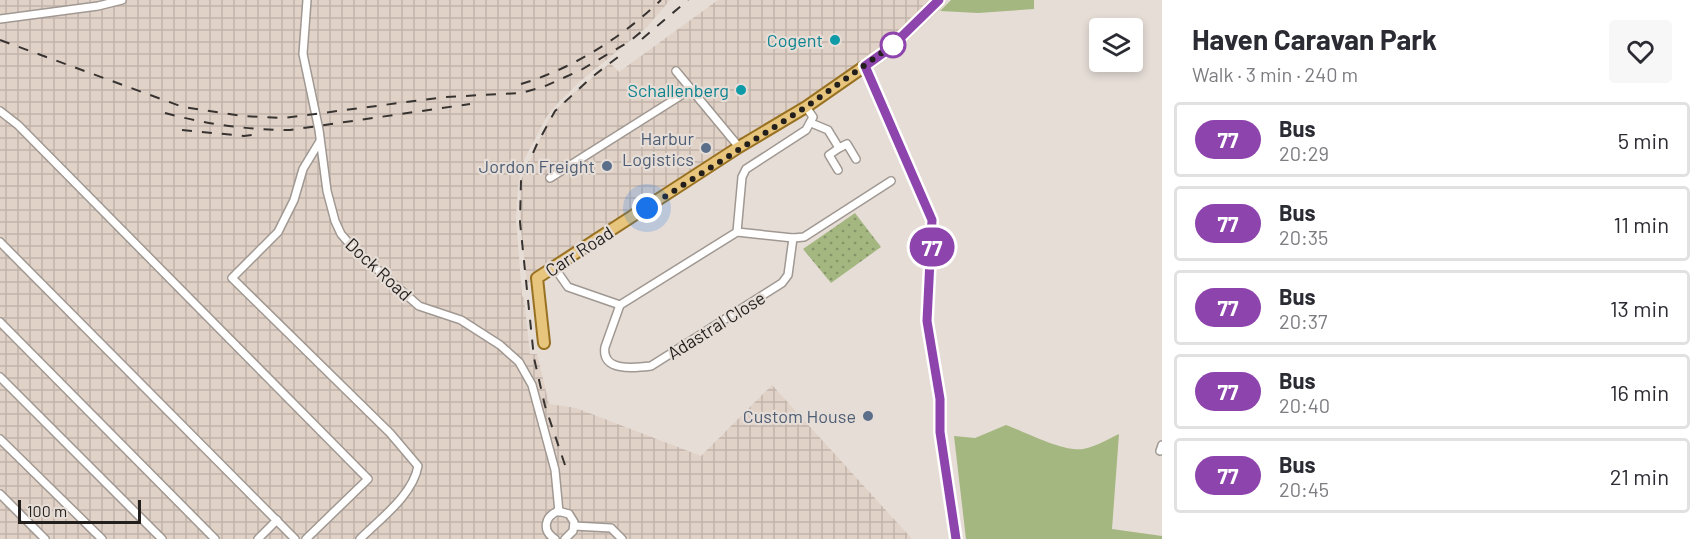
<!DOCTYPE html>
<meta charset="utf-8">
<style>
:root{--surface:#fff;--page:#f7f7f7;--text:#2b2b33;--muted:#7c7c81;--line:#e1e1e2}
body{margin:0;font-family:Barlow,sans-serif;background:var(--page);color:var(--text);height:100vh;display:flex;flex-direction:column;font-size:22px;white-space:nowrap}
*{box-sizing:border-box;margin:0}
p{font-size:20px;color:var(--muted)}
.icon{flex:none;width:33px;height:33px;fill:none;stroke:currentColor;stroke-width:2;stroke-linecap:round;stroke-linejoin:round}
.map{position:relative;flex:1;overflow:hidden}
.panel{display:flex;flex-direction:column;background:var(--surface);width:540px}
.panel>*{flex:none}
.badge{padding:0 12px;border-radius:20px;font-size:21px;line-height:39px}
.controls{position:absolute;left:1089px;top:18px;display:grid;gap:12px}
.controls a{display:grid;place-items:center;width:54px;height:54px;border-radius:6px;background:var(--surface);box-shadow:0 3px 9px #0003;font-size:30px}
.scale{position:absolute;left:18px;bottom:15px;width:123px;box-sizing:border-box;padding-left:6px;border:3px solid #221f1d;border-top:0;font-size:16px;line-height:21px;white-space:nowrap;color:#221f1d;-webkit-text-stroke:4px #e6ddd7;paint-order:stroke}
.you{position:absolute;width:30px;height:30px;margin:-15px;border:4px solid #fff;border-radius:50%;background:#1a73e8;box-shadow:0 0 0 9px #1a73e833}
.map>.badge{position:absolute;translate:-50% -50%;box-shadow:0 0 0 3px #fff}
.round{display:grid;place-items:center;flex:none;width:63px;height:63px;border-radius:6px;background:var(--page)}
.head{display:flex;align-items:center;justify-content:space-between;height:102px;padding:0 30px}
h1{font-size:28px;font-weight:700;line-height:45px}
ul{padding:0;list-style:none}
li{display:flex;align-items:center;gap:18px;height:75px;margin:0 12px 9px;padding:0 18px;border:3px solid var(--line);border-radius:6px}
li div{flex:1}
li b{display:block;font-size:22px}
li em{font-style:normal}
li .badge{min-width:66px;font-weight:700;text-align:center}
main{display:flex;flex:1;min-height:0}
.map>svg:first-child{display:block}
</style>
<main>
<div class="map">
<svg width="1162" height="539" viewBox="0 0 1162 539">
<defs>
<pattern id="industrial-grid" width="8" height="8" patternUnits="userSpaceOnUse" patternTransform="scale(1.5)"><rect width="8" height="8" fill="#e1d2c7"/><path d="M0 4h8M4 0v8" fill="none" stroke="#c1b4aa"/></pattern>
<pattern id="park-dots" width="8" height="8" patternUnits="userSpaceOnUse" patternTransform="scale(1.5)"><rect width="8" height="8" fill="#a5b781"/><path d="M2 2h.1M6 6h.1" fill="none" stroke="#869469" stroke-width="1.8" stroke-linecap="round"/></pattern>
</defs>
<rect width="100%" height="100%" fill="#e6ddd7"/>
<g fill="url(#industrial-grid)">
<path d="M 0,0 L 670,0 L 647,27 L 579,82 L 558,103 L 547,116 L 526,156 L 521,170 L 518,186 L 516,218 L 522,296 L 524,298 L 530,354 L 537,354 L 549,404 L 576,408 L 701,456 L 772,385 L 912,539 L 0,539 Z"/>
<path d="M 718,0 L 931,0 L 902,28 L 806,107 L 527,283 L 520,222 L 521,180 L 549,119 L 563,102 L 610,63 L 619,72 Z"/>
</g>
<g fill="#a5b781">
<path d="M 951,0 L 1034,0 L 1034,9 L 978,13 L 940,11 Z"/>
<path d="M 1006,425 C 1026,432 1063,452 1083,449 C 1095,447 1108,439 1119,434 L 1112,529 L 1162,536 L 1162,539 L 966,539 L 954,436 L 975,438 Z"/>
</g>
<path fill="url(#park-dots)" d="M 855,213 L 881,247 L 831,283 L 803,249 Z"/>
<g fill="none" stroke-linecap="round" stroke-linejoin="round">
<g stroke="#a09892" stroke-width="10">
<g id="street">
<path d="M 307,0 L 303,54 L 319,130 L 327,191 L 335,221 L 341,234 L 354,249 L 419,306 L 461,320 L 500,345 L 519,362 L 532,385 L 555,470 L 559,512"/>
<path d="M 0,19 L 98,6 L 122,0"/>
<path d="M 865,66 L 932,220 L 927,320 L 940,399 L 940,433 L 956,539"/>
<path d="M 676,71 L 739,147"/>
<path d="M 0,111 L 18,125 L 368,479 L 306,539"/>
<path d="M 811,123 L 828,130 L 839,148 L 847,144 L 856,159"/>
<path d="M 320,141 L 303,169 L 294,200 L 278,232 L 232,278 L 390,433 L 418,466 C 413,495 380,519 360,539"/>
<path d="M 838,170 L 829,155 L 839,148"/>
<path d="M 550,178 L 691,89"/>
<path d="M 737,232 L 793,238 L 788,275 L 782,283 L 651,366 C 635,368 601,372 605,347 L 620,305 Z"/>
<path d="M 737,232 L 742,177 L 746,169 L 806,130 L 813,117 L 806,107"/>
<path d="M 793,238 L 804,237 L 891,181"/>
<path d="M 0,242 L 295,539"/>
<path d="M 554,267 L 568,287 L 620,305"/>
<path d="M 0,322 L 215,539"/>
<path d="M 0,377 L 162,539"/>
<path d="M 0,439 L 102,539"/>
<path d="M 1160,451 L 1162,445"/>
<path d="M 0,494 L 45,539"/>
<path d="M 574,526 L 611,528 L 622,539"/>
<path d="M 258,539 L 277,520"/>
<path d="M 555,539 C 542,531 544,517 558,511 L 569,514 L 574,522 L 573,531 L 565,539"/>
</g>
</g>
<g stroke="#987222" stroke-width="14">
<path id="primary" d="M 544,343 L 537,278 L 739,147 L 806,107 L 865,66 L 890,48 L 939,0"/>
</g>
<use href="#street" stroke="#fff" stroke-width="7"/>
<use href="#primary" stroke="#e8c57c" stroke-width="10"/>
<g stroke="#373331" stroke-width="2" stroke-dasharray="10 10" stroke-linecap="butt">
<path d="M 642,39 L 688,0"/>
<path d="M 0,40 L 183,107 L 243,116 L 284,118 L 445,97 L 521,93 L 543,87 L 581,70 L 630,41 L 647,27"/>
<path d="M 521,84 C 574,68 621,38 661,0"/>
<path d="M 165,113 C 205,124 248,130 290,130 L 470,104"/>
<path d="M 182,130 L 244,136 L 260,134"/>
<path d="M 565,465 L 545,406 L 534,358 L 520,222 L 521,180 L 537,144 L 555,111 L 592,77 L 618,57"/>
</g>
</g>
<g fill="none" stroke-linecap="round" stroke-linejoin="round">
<g stroke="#fff" stroke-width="14">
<path id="line" d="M 939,0 L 890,48 L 865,66 L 932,220 L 927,321 L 940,399 L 940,432 L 956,539"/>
</g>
<use href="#line" stroke="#8e44ad" stroke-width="9"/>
<path stroke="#221f1d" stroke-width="6" stroke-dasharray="0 10.8" d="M 647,208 L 806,107 L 893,45"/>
</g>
<g fill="#0f9aa8" stroke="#e6ddd7" stroke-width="2">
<circle cx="835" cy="40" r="6"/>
<circle cx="741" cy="90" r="6"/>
</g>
<circle fill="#fff" stroke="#8e44ad" stroke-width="3" cx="893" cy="45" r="12"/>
<g fill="#5c6f8a" stroke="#e6ddd7" stroke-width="2">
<circle cx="706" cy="148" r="6"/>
<circle cx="607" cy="166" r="6"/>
<circle cx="868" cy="416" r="6"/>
</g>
<g text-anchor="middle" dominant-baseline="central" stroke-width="4.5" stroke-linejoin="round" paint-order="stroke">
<g font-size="18" fill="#0d838f" stroke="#e6ddd7" text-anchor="end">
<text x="823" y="40">Cogent</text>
<text x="729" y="90">Schallenberg</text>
</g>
<g font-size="18" fill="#4e5e75" stroke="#e6ddd7" text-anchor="end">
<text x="694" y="138">Harbur<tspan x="694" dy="21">Logistics</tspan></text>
<text x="595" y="166">Jordon Freight</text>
<text x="856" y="416">Custom House</text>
</g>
<g font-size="18" fill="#221f1d" stroke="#e6ddd7">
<text transform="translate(579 251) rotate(-33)">Carr Road</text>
<text transform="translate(379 269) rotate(43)">Dock Road</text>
<text transform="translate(716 325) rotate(-32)">Adastral Close</text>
</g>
</g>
</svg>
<div class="controls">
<a><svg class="icon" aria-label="layers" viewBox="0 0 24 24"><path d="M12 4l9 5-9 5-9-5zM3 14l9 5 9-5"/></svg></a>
</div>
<div class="scale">100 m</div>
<div class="you" style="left:647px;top:208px"></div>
<b class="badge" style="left:932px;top:247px;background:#8e44ad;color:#fff">77</b>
</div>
<section class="panel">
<div class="head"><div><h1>Haven Caravan Park</h1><p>Walk · 3 min · 240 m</p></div><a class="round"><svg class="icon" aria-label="heart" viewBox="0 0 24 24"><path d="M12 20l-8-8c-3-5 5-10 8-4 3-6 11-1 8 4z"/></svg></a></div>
<ul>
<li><span class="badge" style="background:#8e44ad;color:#fff">77</span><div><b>Bus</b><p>20:29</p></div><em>5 min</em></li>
<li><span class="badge" style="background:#8e44ad;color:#fff">77</span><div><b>Bus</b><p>20:35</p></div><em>11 min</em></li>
<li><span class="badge" style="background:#8e44ad;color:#fff">77</span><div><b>Bus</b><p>20:37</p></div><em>13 min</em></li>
<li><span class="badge" style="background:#8e44ad;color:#fff">77</span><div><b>Bus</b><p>20:40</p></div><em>16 min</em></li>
<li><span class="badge" style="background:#8e44ad;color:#fff">77</span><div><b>Bus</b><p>20:45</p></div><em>21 min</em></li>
</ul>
</section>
</main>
